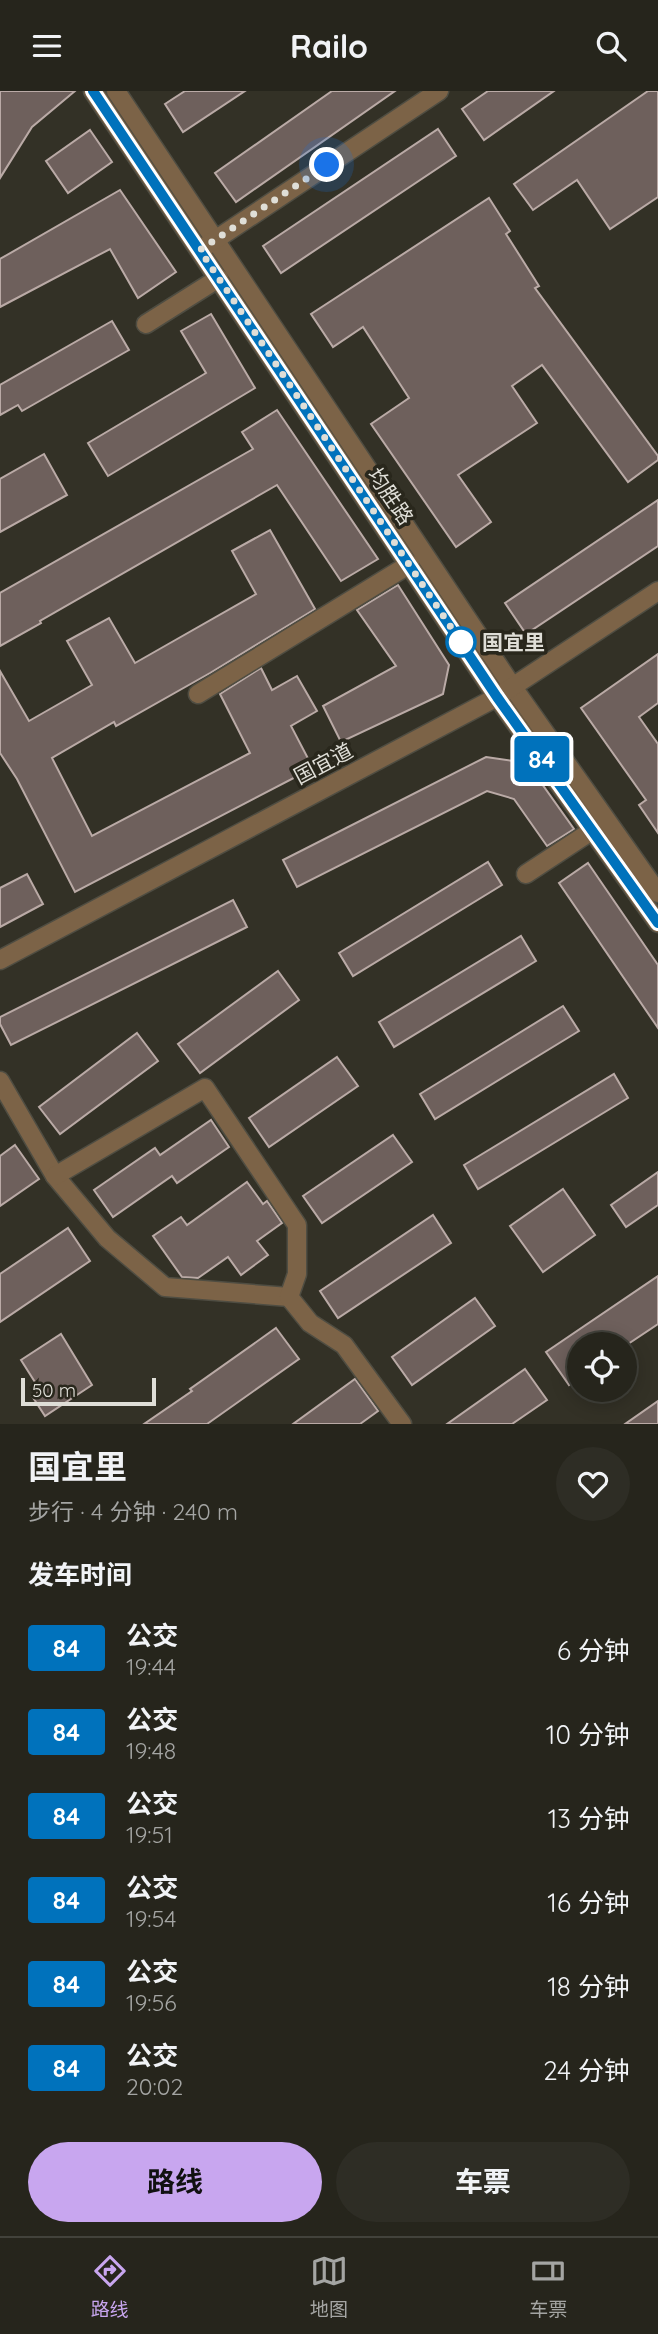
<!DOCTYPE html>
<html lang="zh">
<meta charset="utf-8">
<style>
:root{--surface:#26251c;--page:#2e2d25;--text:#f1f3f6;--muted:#a4a5a3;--line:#42423b;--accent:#c8a6ef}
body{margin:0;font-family:Quicksand,"Noto Sans SC",sans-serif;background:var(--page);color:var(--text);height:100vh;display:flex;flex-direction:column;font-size:26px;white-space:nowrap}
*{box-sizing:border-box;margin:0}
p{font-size:23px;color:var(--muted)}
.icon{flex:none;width:38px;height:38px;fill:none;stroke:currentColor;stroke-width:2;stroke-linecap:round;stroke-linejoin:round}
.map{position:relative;height:1333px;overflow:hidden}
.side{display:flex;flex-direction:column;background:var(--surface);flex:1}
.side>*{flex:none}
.badge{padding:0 14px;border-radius:5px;font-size:24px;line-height:46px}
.tools{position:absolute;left:567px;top:1241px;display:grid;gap:14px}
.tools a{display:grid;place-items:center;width:70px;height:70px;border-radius:50%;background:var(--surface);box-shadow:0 4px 18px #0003,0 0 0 2px var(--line);font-size:35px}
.scale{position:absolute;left:21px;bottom:18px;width:135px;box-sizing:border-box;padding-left:7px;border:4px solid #dfded7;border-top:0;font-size:19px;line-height:24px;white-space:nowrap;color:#dfded7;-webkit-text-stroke:5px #29271c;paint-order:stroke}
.you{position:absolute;width:35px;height:35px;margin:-18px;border:5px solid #fff;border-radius:50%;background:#1a73e8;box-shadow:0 0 0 10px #1a73e833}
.map>.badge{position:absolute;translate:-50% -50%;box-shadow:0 0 0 4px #fff}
h2{padding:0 28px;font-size:26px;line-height:63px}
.round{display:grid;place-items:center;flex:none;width:74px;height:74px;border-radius:37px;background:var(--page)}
.summary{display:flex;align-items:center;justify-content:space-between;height:119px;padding:0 28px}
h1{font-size:33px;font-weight:700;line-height:52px}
.primary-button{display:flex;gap:14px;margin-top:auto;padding:14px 28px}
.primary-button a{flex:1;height:80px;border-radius:42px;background:var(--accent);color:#111;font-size:28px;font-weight:700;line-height:80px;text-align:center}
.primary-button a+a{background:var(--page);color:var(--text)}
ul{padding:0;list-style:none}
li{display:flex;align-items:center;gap:21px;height:84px;padding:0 28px}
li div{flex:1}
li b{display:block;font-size:26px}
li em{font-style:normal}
li .badge{min-width:77px;font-weight:700;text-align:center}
header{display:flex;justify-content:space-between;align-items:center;height:91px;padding:0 28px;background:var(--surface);font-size:32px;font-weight:700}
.tabs{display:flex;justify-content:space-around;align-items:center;height:98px;border-top:2px solid var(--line);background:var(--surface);font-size:19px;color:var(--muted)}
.tabs a{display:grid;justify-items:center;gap:4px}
.tabs .on{color:var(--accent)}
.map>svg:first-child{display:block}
</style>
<header><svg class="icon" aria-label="menu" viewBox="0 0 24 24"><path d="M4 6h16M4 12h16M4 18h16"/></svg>Railo<svg class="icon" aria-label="search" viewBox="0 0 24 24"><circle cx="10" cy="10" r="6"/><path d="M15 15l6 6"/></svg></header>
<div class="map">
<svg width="658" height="1333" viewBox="0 0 658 1333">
<rect width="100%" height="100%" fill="#333126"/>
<g fill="#6e605c" stroke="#baaaa6" stroke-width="2">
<path d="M 0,0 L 75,0 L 32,36 L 0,87 Z"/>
<path d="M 185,0 L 245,0 L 183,41 L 165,13 Z"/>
<path d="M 332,0 L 395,0 L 236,111 L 215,82 Z"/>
<path d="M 488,0 L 554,0 L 484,49 L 462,18 Z"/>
<path d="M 648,0 L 658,0 L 658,106 L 610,138 L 577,89 L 533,119 L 514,93 Z"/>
<path d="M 438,38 L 456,65 L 281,182 L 263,155 Z"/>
<path d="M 90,39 L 112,71 L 68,102 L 46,70 Z"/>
<path d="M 120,99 L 176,181 L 138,207 L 110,158 L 0,216 L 0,168 Z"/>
<path d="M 489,107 L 510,140 L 506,143 L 539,195 L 535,197 L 658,365 L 658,369 L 628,391 L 542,274 L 512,295 L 537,332 L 458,384 L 491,431 L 456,456 L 371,333 L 409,307 L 363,236 L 333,256 L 311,223 Z"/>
<path d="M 211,223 L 255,297 L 108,385 L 88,352 L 206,282 L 181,240 Z"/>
<path d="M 112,230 L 129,259 L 22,320 L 18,314 L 0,324 L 0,294 Z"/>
<path d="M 277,319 L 378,468 L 341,490 L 277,394 L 40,530 L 41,532 L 0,555 L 0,502 L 253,358 L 242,341 Z"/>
<path d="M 44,363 L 67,404 L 0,441 L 0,388 Z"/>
<path d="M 658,409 L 658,455 L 526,543 L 505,512 Z"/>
<path d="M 270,439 L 315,518 L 210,582 L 116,635 L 114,631 L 52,667 L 92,745 L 250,662 L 220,603 L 261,577 L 272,599 L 297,585 L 317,620 L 291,635 L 313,677 L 75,801 L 17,688 L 0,662 L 0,580 L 29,630 L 92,594 L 67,550 L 109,527 L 135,572 L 256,503 L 232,460 Z"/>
<path d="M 398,494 L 449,574 L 443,603 L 341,651 L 323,615 L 396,575 L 357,519 Z"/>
<path d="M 658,563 L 658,612 L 639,626 L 658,653 L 658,742 L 639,714 L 646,709 L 581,617 Z"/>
<path d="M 486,666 L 527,672 L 574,738 L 547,755 L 514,708 L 487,700 L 297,796 L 283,769 Z"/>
<path d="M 488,771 L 502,794 L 353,885 L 339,862 Z"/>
<path d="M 588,772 L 658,874 L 658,937 L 559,792 Z"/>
<path d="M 27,783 L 43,813 L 0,836 L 0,797 Z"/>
<path d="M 233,809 L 247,836 L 11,954 L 0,933 L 0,926 Z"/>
<path d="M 521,845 L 536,870 L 394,956 L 379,931 Z"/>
<path d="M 278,880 L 299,909 L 200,982 L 178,953 Z"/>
<path d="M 563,915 L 579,940 L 435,1028 L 420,1003 Z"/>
<path d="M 137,942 L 158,970 L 60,1043 L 39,1016 Z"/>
<path d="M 337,966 L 358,995 L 269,1056 L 249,1027 Z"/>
<path d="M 614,983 L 628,1007 L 478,1098 L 464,1074 Z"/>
<path d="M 211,1029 L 229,1056 L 177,1092 L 172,1085 L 113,1126 L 94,1099 L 155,1057 L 160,1064 Z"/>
<path d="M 393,1044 L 412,1071 L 322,1132 L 303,1105 Z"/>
<path d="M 15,1054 L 39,1088 L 0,1115 L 0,1065 Z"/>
<path d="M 658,1081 L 658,1114 L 626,1136 L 611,1114 Z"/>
<path d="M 247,1091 L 263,1113 L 267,1110 L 282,1132 L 257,1150 L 268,1164 L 241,1184 L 228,1166 L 198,1187 L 182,1186 L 153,1145 L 181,1126 L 187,1134 Z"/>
<path d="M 563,1098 L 595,1144 L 543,1181 L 510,1135 Z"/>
<path d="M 433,1124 L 451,1152 L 338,1227 L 320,1200 Z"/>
<path d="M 68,1137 L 90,1170 L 0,1231 L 0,1183 Z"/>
<path d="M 658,1185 L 658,1233 L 628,1253 L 579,1253 L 579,1287 L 569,1294 L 546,1261 Z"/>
<path d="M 475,1207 L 495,1235 L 412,1294 L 392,1266 Z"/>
<path d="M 276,1237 L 299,1268 L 207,1333 L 144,1333 L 192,1300 L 190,1298 Z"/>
<path d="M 61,1243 L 92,1294 L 45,1325 L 32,1305 L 40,1299 L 21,1269 Z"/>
<path d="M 525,1278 L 547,1309 L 512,1333 L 447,1333 Z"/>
<path d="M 355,1288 L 378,1320 L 360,1333 L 293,1333 Z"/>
<path d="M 658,1310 L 658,1333 L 625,1333 Z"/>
</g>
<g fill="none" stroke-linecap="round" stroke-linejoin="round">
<g stroke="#4f4d42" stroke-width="21">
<g id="minor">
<path d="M 93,0 L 497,606 L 658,832"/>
<path d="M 116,0 L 512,595 L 658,802"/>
<path d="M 206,155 L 439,0"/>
<path d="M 146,233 L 219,187"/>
<path d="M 198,603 L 410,473"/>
<path d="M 526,783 L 593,739"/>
<path d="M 0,869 L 497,606 L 658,500"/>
<path d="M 0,990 L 55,1085 L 107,1147 L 165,1196 L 289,1206"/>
<path d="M 55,1085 L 205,997 L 297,1134 L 297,1183 L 289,1206 L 310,1232 L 344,1254 L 402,1333"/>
</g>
</g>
<use href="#minor" stroke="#7c6347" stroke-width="18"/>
</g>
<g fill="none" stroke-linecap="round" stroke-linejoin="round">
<g stroke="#fff" stroke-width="16">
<path id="line" d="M 93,0 L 497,606 L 658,832"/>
</g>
<use href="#line" stroke="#0072bc" stroke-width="10"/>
<path stroke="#dfded7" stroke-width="7" stroke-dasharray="0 12.6" d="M 327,74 L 200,159 L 468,562 L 461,551"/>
</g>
<circle fill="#fff" stroke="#0072bc" stroke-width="3.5" cx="461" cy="551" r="14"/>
<g text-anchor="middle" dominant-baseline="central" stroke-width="7" stroke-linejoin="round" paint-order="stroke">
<g font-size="21" fill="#dfded7" stroke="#29271c">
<text transform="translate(391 405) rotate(56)">均胜路</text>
<text transform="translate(323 672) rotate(-28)">国宜道</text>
</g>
<g font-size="21" font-weight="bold" fill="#dfded7" stroke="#29271c" text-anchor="start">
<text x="482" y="551">国宜里</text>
</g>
</g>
</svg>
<div class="tools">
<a><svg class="icon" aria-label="locate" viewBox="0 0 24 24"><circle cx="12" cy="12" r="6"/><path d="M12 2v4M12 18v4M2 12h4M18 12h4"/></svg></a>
</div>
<div class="scale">50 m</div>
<div class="you" style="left:327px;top:74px"></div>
<b class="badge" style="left:542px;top:668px;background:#0072bc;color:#fff">84</b>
</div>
<section class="side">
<div class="summary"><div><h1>国宜里</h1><p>步行 · 4 分钟 · 240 m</p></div><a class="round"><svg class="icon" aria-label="heart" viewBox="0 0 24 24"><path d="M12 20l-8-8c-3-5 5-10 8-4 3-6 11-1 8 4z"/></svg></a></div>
<h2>发车时间</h2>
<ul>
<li><span class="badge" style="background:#0072bc;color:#fff">84</span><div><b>公交</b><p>19:44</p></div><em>6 分钟</em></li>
<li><span class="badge" style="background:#0072bc;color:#fff">84</span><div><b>公交</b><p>19:48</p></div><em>10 分钟</em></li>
<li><span class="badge" style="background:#0072bc;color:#fff">84</span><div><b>公交</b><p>19:51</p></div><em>13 分钟</em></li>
<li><span class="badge" style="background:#0072bc;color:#fff">84</span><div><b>公交</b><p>19:54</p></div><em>16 分钟</em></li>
<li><span class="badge" style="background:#0072bc;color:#fff">84</span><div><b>公交</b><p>19:56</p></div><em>18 分钟</em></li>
<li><span class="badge" style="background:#0072bc;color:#fff">84</span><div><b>公交</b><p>20:02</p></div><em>24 分钟</em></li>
</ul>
<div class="primary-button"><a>路线</a><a>车票</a></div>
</section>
<nav class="tabs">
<a class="on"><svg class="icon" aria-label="directions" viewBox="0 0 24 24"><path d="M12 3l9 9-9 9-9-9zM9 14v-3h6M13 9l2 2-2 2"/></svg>路线</a>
<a><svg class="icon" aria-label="map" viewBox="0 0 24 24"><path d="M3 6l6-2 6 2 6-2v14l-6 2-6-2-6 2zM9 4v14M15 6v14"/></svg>地图</a>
<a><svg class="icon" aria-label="tickets" viewBox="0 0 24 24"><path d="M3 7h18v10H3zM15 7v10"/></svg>车票</a>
</nav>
